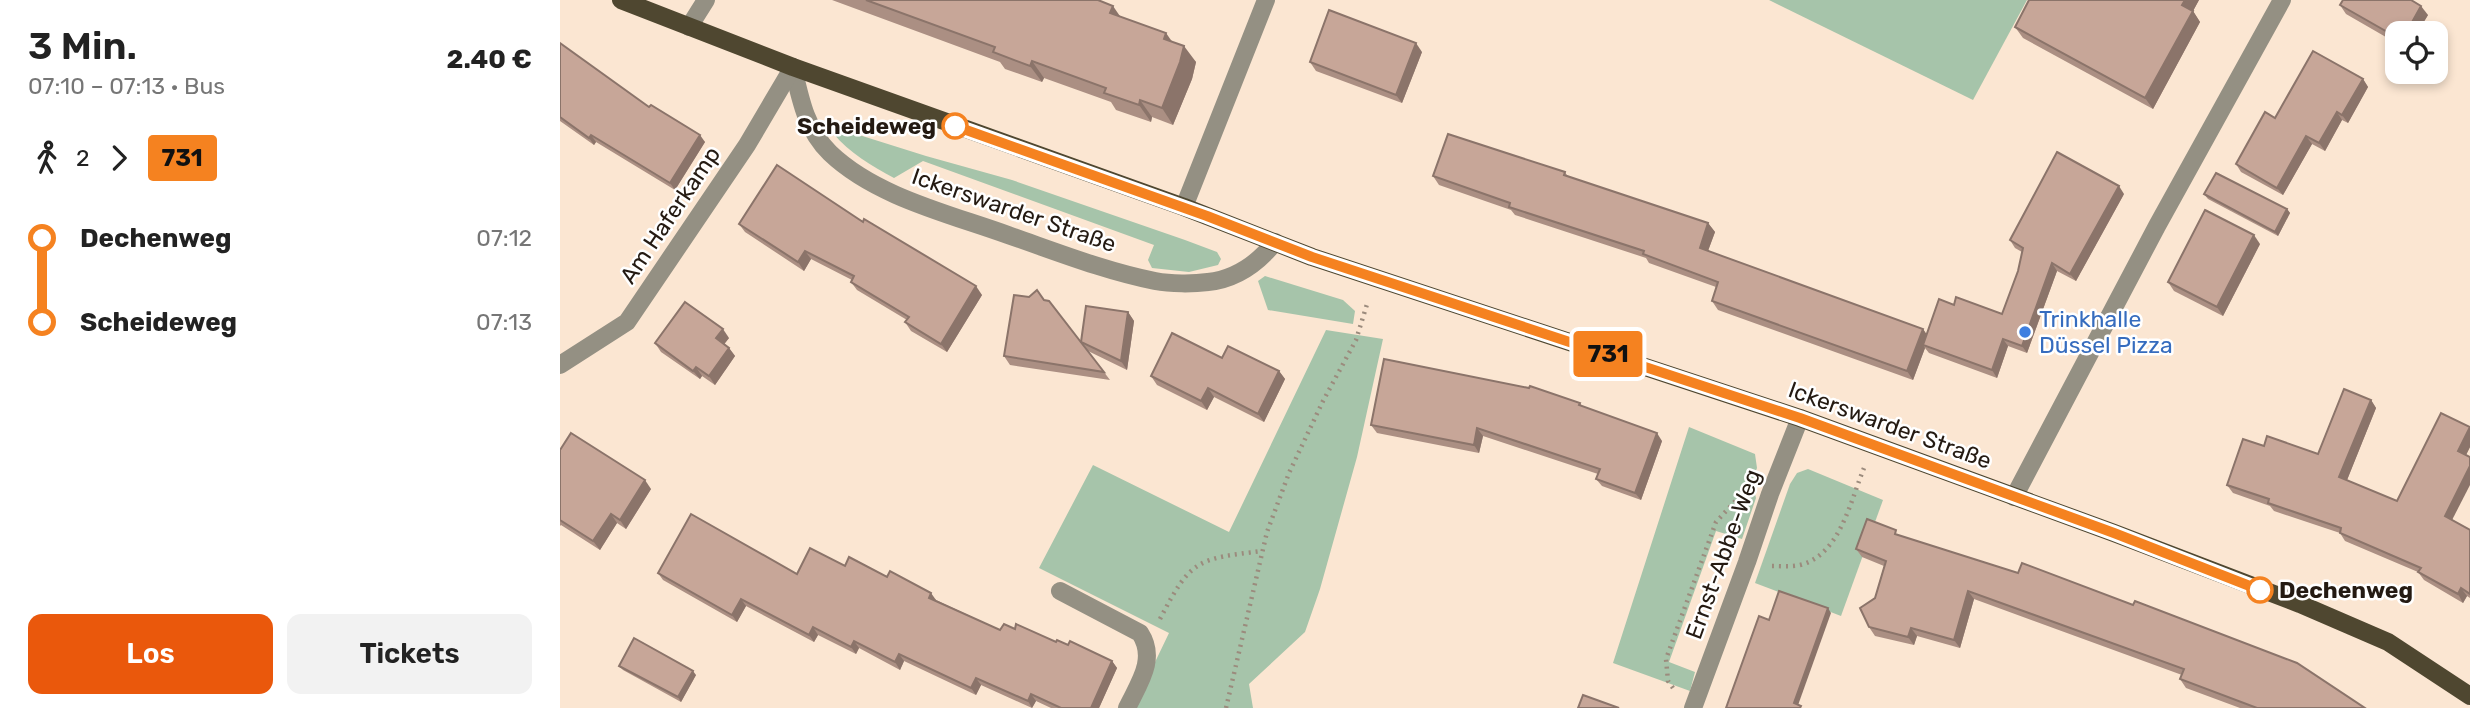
<!DOCTYPE html>
<html lang="de">
<meta charset="utf-8">
<style>
:root{--surface:#fff;--page:#f2f2f2;--text:#222;--muted:#767676;--accent:#ea580c}
body{margin:0;font-family:Rubik,sans-serif;background:var(--page);color:var(--text);height:100vh;display:flex;flex-direction:column;font-size:26px;white-space:nowrap}
*{box-sizing:border-box;margin:0}
p{font-size:23px;color:var(--muted)}
.icon{flex:none;width:38px;height:38px;fill:none;stroke:currentColor;stroke-width:2;stroke-linecap:round;stroke-linejoin:round}
.map{position:relative;flex:1;overflow:hidden}
.drawer{display:flex;flex-direction:column;background:var(--surface);width:560px}
.drawer>*{flex:none}
.badge{padding:0 14px;border-radius:5px;font-size:24px;line-height:46px}
.fabs{position:absolute;left:1825px;top:21px;display:grid;gap:14px}
.fabs a{display:grid;place-items:center;width:63px;height:63px;border-radius:14px;background:var(--surface);box-shadow:0 4px 10px #0003;font-size:35px}
.map>.badge{position:absolute;translate:-50% -50%;box-shadow:0 0 0 4px #fff}
.legs{display:flex;align-items:center;gap:10px;height:77px;padding:0 28px;font-size:23px}
.legs p{margin-inline-start:auto}
.headline{display:flex;align-items:center;justify-content:space-between;height:119px;padding:0 28px}
h1{font-size:38px;font-weight:600;line-height:52px}
.primary-button{display:flex;gap:14px;margin-top:auto;padding:14px 28px}
.primary-button a{flex:1;height:80px;border-radius:14px;background:var(--accent);color:#fff;font-size:28px;font-weight:600;line-height:80px;text-align:center}
.primary-button a+a{background:var(--page);color:var(--text)}
ul{padding:0 28px;list-style:none}
li{display:flex;align-items:center;gap:24px;height:84px;font-size:26px}
li i{display:grid;place-items:center;width:10px;height:100%;margin:0 9px;background:currentColor}
li i::after{content:'';width:18px;height:18px;margin:-9px;border:5px solid;border-radius:50%;background:var(--surface)}
li p{margin-inline-start:auto}
li:first-child i{background:linear-gradient(#0000 50%,currentColor 0)}
li:last-child i{background:linear-gradient(currentColor 50%,#0000 0)}
main{display:flex;flex:1;min-height:0}
.map>svg:first-child{display:block}
</style>
<main>
<section class="drawer">
<div class="headline"><div><h1>3 Min.</h1><p>07:10 – 07:13 · Bus</p></div><b>2.40 €</b></div>
<div class="legs"><svg class="icon" aria-label="walk" viewBox="0 0 24 24"><circle cx="13" cy="4" r="2"/><path d="M13 8l-2 6 4 7M11 14l-3 7M7 12l3-4h3l4 4"/></svg>2<svg class="icon" aria-label="forward" viewBox="0 0 24 24"><path d="M9 5l7 7-7 7"/></svg><b class="badge" style="background:#f58220;color:#111">731</b></div>
<ul>
<li><i style="color:#f58220"></i><b>Dechenweg</b><p>07:12</p></li>
<li><i style="color:#f58220"></i><b>Scheideweg</b><p>07:13</p></li>
</ul>
<div class="primary-button"><a>Los</a><a>Tickets</a></div>
</section>
<div class="map">
<svg width="1910" height="708" viewBox="0 0 1910 708">
<rect width="100%" height="100%" fill="#fbe6d2"/>
<g fill="#a6c4aa">
<path d="M 1209,0 L 1467,0 L 1413,100 Z"/>
<path d="M 273,133 L 296,134 L 366,156 L 452,180 L 625,240 L 657,252 L 661,259 L 658,265 L 629,272 L 592,268 L 588,260 L 594,245 L 363,161 L 334,178 C 312,166 289,153 273,133 Z"/>
<path d="M 705,276 L 783,300 L 795,311 L 793,324 L 708,310 L 698,281 Z"/>
<path d="M 766,330 L 823,339 L 797,457 L 760,589 L 745,632 L 689,684 L 693,708 L 573,708 L 609,633 L 479,568 L 533,465 L 669,532 Z"/>
<path d="M 1129,427 L 1195,454 L 1197,468 L 1192,481 L 1196,498 L 1182,539 L 1156,531 L 1109,662 L 1135,672 L 1130,691 L 1053,663 Z"/>
<path d="M 1248,469 L 1323,500 L 1281,616 L 1195,583 L 1230,484 L 1237,473 Z"/>
</g>
<g fill="none" stroke-linecap="round" stroke-linejoin="round">
<g stroke="#9b8b7d" stroke-width="4.5" stroke-dasharray="2 5" stroke-linecap="butt">
<path d="M 1212,566 C 1221,566 1231,567 1240,565 C 1280,555 1290,502 1304,468"/>
<path d="M 600,619 C 631,559 637,559 702,551"/>
<path d="M 1113,688 L 1108,681 L 1106,659 L 1156,522 L 1180,496"/>
<path d="M 666,708 L 707,532 L 729,473 L 763,401 L 796,340 L 808,301"/>
</g>
<g stroke="#949083" stroke-width="18">
<path d="M 129,27 L 146,0"/>
<path d="M 233,67 C 240,98 246,130 270,153 C 316,197 390,214 448,235 C 497,252 545,271 595,281 C 611,284 633,284 648,282 C 676,279 698,263 715,242"/>
<path d="M 624,207 L 706,0"/>
<path d="M 0,365 L 67,322 L 187,145 L 233,67"/>
<path d="M 1454,497 L 1597,226 L 1722,0"/>
<path d="M 500,591 L 580,633 C 597,659 579,683 567,708"/>
<path d="M 1133,708 L 1187,562 L 1210,494 L 1240,418"/>
</g>
<path stroke="#4f4730" stroke-width="18" d="M 61,0 L 233,67 L 624,207 L 752,257 L 1240,418 L 1554,533 L 1740,604 L 1828,642 L 1910,696"/>
</g>
<g fill="#ab8f83">
<path d="M 272,0 L 538,0 L 560,17 L 612,41 L 636,62 L 632,79 L 613,125 L 592,117 L 591,122 L 556,110 L 551,102 L 484,78 L 482,82 L 445,69 L 440,62 Z"/>
<path d="M 1469,0 L 1639,0 L 1633,11 L 1640,22 L 1593,109 L 1463,38 L 1455,27 Z"/>
<path d="M 1780,5 L 1868,15 L 1857,33 L 1838,33 L 1838,44 L 1786,14 Z"/>
<path d="M 0,43 L 89,107 L 145,142 L 115,190 L 36,142 L 34,145 L 0,121 Z"/>
<path d="M 862,52 L 842,103 L 756,71 L 750,62 Z"/>
<path d="M 1803,79 L 1808,87 L 1788,123 L 1782,120 L 1765,151 L 1752,144 L 1723,195 L 1681,172 L 1676,164 L 1715,118 Z"/>
<path d="M 1005,172 L 1008,177 L 1148,223 L 1155,232 L 1148,251 L 1363,329 L 1367,335 L 1394,305 L 1442,314 L 1458,271 L 1462,252 L 1455,248 L 1450,240 L 1564,194 L 1516,281 L 1497,271 L 1467,353 L 1448,346 L 1437,378 L 1369,353 L 1365,348 L 1353,380 L 1158,310 L 1152,301 L 1156,287 L 1089,263 L 1086,258 L 955,215 L 951,210 L 879,185 L 873,176 Z"/>
<path d="M 1644,194 L 1727,209 L 1730,213 L 1718,236 L 1648,199 Z"/>
<path d="M 303,222 L 422,295 L 387,352 L 351,331 L 345,322 L 347,320 L 297,290 L 291,282 L 292,280 L 251,259 L 244,271 L 185,232 L 179,224 Z"/>
<path d="M 1700,244 L 1663,316 L 1614,291 L 1608,282 Z"/>
<path d="M 484,300 L 522,343 L 568,312 L 574,321 L 567,370 L 528,351 L 550,380 L 450,365 L 444,356 Z"/>
<path d="M 169,338 L 164,344 L 169,348 L 175,356 L 155,385 L 142,376 L 140,379 L 101,352 L 95,343 Z"/>
<path d="M 662,358 L 719,371 L 725,379 L 704,422 L 654,397 L 647,410 L 597,385 L 591,376 Z"/>
<path d="M 1811,400 L 1816,408 L 1787,480 L 1837,501 L 1910,427 L 1910,447 L 1906,455 L 1892,520 L 1910,530 L 1910,598 L 1907,596 L 1903,603 L 1864,580 L 1858,572 L 1785,541 L 1780,533 L 1714,511 L 1710,506 L 1673,493 L 1667,485 L 1758,454 Z"/>
<path d="M 1020,403 L 1022,406 L 1102,441 L 1081,500 L 1042,486 L 1036,479 L 1038,474 L 923,436 L 919,453 L 817,433 L 811,425 Z"/>
<path d="M 0,450 L 91,489 L 66,529 L 57,523 L 40,550 L 1,525 L 0,526 Z"/>
<path d="M 1341,536 L 1805,708 L 1680,708 L 1626,688 L 1620,679 L 1622,675 L 1414,599 L 1400,648 L 1357,636 L 1354,645 L 1315,636 L 1309,627 L 1315,598 L 1324,566 L 1302,557 L 1296,549 Z"/>
<path d="M 285,566 L 327,577 L 440,630 L 455,629 L 496,642 L 508,645 L 552,661 L 557,668 L 539,708 L 491,708 L 476,701 L 472,708 L 421,685 L 416,695 L 344,661 L 340,670 L 299,648 L 296,654 L 258,635 L 254,642 L 186,606 L 177,622 L 103,580 L 98,573 L 237,574 Z"/>
<path d="M 59,666 L 136,675 L 121,702 L 63,670 Z"/>
</g>
<g fill="#8b746a">
<path d="M 1625,0 L 1639,0 L 1633,11 L 1640,22 L 1593,109 L 1585,98 Z"/>
<path d="M 553,6 L 564,22 L 550,13 Z"/>
<path d="M 1861,6 L 1868,15 L 1857,33 L 1846,33 Z"/>
<path d="M 606,33 L 618,50 L 604,39 Z"/>
<path d="M 856,43 L 862,52 L 842,103 L 836,95 Z"/>
<path d="M 624,46 L 636,62 L 632,79 L 613,125 L 602,108 Z"/>
<path d="M 472,61 L 484,78 L 482,82 L 470,66 Z"/>
<path d="M 1803,79 L 1808,87 L 1788,123 L 1782,115 Z"/>
<path d="M 580,100 L 592,117 L 591,122 L 579,105 Z"/>
<path d="M 1777,112 L 1782,120 L 1765,151 L 1759,143 Z"/>
<path d="M 31,135 L 36,142 L 34,145 L 29,138 Z"/>
<path d="M 140,135 L 145,142 L 115,190 L 110,183 Z"/>
<path d="M 1746,136 L 1752,144 L 1723,195 L 1717,188 Z"/>
<path d="M 1559,186 L 1564,194 L 1516,281 L 1510,274 Z"/>
<path d="M 1727,209 L 1730,213 L 1718,236 L 1715,232 Z"/>
<path d="M 1148,223 L 1155,232 L 1146,256 L 1140,248 Z"/>
<path d="M 1694,235 L 1700,244 L 1663,316 L 1657,307 Z"/>
<path d="M 245,251 L 251,259 L 244,271 L 238,262 Z"/>
<path d="M 1492,263 L 1497,271 L 1467,353 L 1462,346 Z"/>
<path d="M 416,286 L 422,295 L 387,352 L 381,344 Z"/>
<path d="M 568,312 L 574,321 L 567,370 L 561,361 Z"/>
<path d="M 163,329 L 169,338 L 162,347 L 156,338 Z"/>
<path d="M 1363,329 L 1369,338 L 1363,345 L 1365,348 L 1353,380 L 1347,371 Z"/>
<path d="M 1443,339 L 1448,346 L 1437,378 L 1432,370 Z"/>
<path d="M 169,348 L 175,356 L 155,385 L 149,376 Z"/>
<path d="M 136,367 L 142,376 L 140,379 L 133,371 Z"/>
<path d="M 719,371 L 725,379 L 704,422 L 698,414 Z"/>
<path d="M 648,388 L 654,397 L 647,410 L 641,401 Z"/>
<path d="M 1811,400 L 1816,408 L 1785,485 L 1779,477 Z"/>
<path d="M 1910,427 L 1910,447 L 1904,459 L 1898,451 Z"/>
<path d="M 917,428 L 923,436 L 919,453 L 914,445 Z"/>
<path d="M 1097,433 L 1102,441 L 1081,500 L 1075,493 Z"/>
<path d="M 1910,466 L 1910,485 L 1890,524 L 1885,516 Z"/>
<path d="M 85,480 L 91,489 L 66,529 L 60,520 Z"/>
<path d="M 51,514 L 57,523 L 40,550 L 33,541 Z"/>
<path d="M 1901,588 L 1907,596 L 1903,603 L 1898,594 Z"/>
<path d="M 1408,591 L 1414,599 L 1400,648 L 1394,640 Z"/>
<path d="M 371,593 L 376,600 L 374,605 L 369,598 Z"/>
<path d="M 181,599 L 186,606 L 177,622 L 172,615 Z"/>
<path d="M 1268,608 L 1271,613 L 1237,708 L 1234,703 Z"/>
<path d="M 253,627 L 258,635 L 254,642 L 249,635 Z"/>
<path d="M 1351,628 L 1357,636 L 1354,645 L 1348,637 Z"/>
<path d="M 294,641 L 299,648 L 296,654 L 291,647 Z"/>
<path d="M 339,654 L 344,661 L 340,670 L 335,662 Z"/>
<path d="M 552,661 L 557,668 L 539,708 L 531,708 Z"/>
<path d="M 133,671 L 136,675 L 121,702 L 118,697 Z"/>
<path d="M 416,678 L 421,685 L 416,695 L 411,688 Z"/>
<path d="M 471,694 L 476,701 L 472,708 L 468,701 Z"/>
</g>
<g fill="#c7a698" stroke="#8b746a" stroke-width="2">
<path d="M 306,0 L 538,0 L 553,6 L 550,13 L 606,33 L 604,39 L 624,46 L 620,62 L 602,108 L 580,100 L 579,105 L 544,93 L 546,88 L 472,61 L 470,66 L 433,52 L 435,47 Z"/>
<path d="M 1469,0 L 1625,0 L 1622,5 L 1633,11 L 1585,98 L 1455,27 Z"/>
<path d="M 1783,0 L 1851,0 L 1861,6 L 1846,33 L 1838,33 L 1838,38 L 1780,5 Z"/>
<path d="M 769,10 L 856,43 L 836,95 L 750,62 Z"/>
<path d="M 0,43 L 89,107 L 91,105 L 140,135 L 110,183 L 31,135 L 29,138 L 0,117 Z"/>
<path d="M 1753,51 L 1803,79 L 1782,115 L 1777,112 L 1759,143 L 1746,136 L 1717,188 L 1676,164 L 1705,112 L 1715,118 Z"/>
<path d="M 888,134 L 1005,172 L 1004,175 L 1148,223 L 1140,248 L 1363,329 L 1347,371 L 1152,301 L 1158,282 L 1083,254 L 1084,251 L 949,207 L 950,203 L 873,176 Z"/>
<path d="M 1497,152 L 1559,186 L 1510,274 L 1492,263 L 1462,346 L 1443,339 L 1432,370 L 1363,345 L 1379,299 L 1394,305 L 1396,297 L 1442,314 L 1458,271 L 1463,248 L 1450,240 Z"/>
<path d="M 217,165 L 303,222 L 304,219 L 416,286 L 381,344 L 345,322 L 349,317 L 291,282 L 294,276 L 245,251 L 238,262 L 179,224 Z"/>
<path d="M 1656,173 L 1727,209 L 1715,232 L 1644,194 Z"/>
<path d="M 1645,210 L 1694,235 L 1657,307 L 1608,282 Z"/>
<path d="M 477,290 L 484,300 L 489,301 L 544,372 L 444,356 L 454,295 L 469,297 Z"/>
<path d="M 125,302 L 163,329 L 156,338 L 169,348 L 149,376 L 136,367 L 133,371 L 95,343 Z"/>
<path d="M 526,306 L 568,312 L 561,361 L 521,342 Z"/>
<path d="M 612,333 L 662,358 L 668,346 L 719,371 L 698,414 L 648,388 L 641,401 L 591,376 Z"/>
<path d="M 824,359 L 969,388 L 970,386 L 1020,403 L 1019,405 L 1097,433 L 1075,493 L 1036,479 L 1040,469 L 917,428 L 914,445 L 811,425 Z"/>
<path d="M 1784,389 L 1811,400 L 1779,477 L 1837,501 L 1881,413 L 1910,427 L 1898,451 L 1910,457 L 1910,466 L 1885,516 L 1910,530 L 1910,594 L 1901,588 L 1898,594 L 1858,572 L 1861,568 L 1780,533 L 1781,528 L 1708,503 L 1709,499 L 1667,485 L 1683,439 L 1704,446 L 1707,436 L 1758,454 Z"/>
<path d="M 11,433 L 85,480 L 60,520 L 51,514 L 33,541 L 0,520 L 0,450 Z"/>
<path d="M 131,514 L 237,574 L 250,548 L 285,566 L 289,557 L 327,577 L 330,571 L 371,593 L 369,598 L 440,630 L 444,624 L 455,629 L 456,624 L 496,642 L 497,640 L 508,645 L 510,641 L 552,661 L 531,708 L 501,708 L 471,694 L 468,701 L 416,678 L 411,688 L 339,654 L 335,662 L 294,641 L 291,647 L 253,627 L 249,635 L 181,599 L 172,615 L 98,573 Z"/>
<path d="M 1307,519 L 1336,530 L 1335,534 L 1458,573 L 1462,563 L 1573,605 L 1575,601 L 1737,663 L 1805,708 L 1697,708 L 1620,679 L 1624,669 L 1408,591 L 1394,640 L 1351,628 L 1348,637 L 1309,627 L 1300,608 L 1315,598 L 1326,561 L 1296,549 Z"/>
<path d="M 1219,591 L 1268,608 L 1234,703 L 1241,706 L 1240,708 L 1166,708 L 1199,616 L 1209,620 Z"/>
<path d="M 74,638 L 133,671 L 118,697 L 59,666 Z"/>
<path d="M 1023,695 L 1059,708 L 1018,708 Z"/>
</g>
<g fill="none" stroke-linecap="round" stroke-linejoin="round">
<g stroke="#fff" stroke-width="16">
<path id="line-1" d="M 395,126 L 647,216 L 752,257 L 1240,418 L 1554,533 L 1700,590"/>
</g>
<use href="#line-1" stroke="#f58220" stroke-width="10"/>
</g>
<g fill="#fff" stroke="#f58220" stroke-width="3.5">
<circle cx="395" cy="126" r="12"/>
<circle cx="1700" cy="590" r="12"/>
</g>
<circle fill="#3f7fe0" stroke="#fff" stroke-width="2.5" cx="1465" cy="332" r="7"/>
<g text-anchor="middle" dominant-baseline="central" stroke-width="5" stroke-linejoin="round" paint-order="stroke">
<g font-size="23" font-weight="bold" fill="#241a12" stroke="#fff" text-anchor="end">
<text x="376" y="126">Scheideweg</text>
<text x="1719" y="590" text-anchor="start">Dechenweg</text>
</g>
<g font-size="23" fill="#241a12" stroke="#fff">
<text transform="translate(454 210) rotate(19)">Ickerswarder Straße</text>
<text transform="translate(110 215) rotate(-56)">Am Haferkamp</text>
<text transform="translate(1330 425) rotate(20)">Ickerswarder Straße</text>
<text transform="translate(1163 554) rotate(-70)">Ernst-Abbe-Weg</text>
</g>
<g font-size="23" fill="#366cbe" stroke="#fff" text-anchor="start">
<text x="1479" y="319">Trinkhalle<tspan x="1479" dy="26">Düssel Pizza</tspan></text>
</g>
</g>
</svg>
<div class="fabs">
<a><svg class="icon" aria-label="locate" viewBox="0 0 24 24"><circle cx="12" cy="12" r="6"/><path d="M12 2v4M12 18v4M2 12h4M18 12h4"/></svg></a>
</div>
<b class="badge" style="left:1048px;top:354px;background:#f58220;color:#111">731</b>
</div>
</main>
